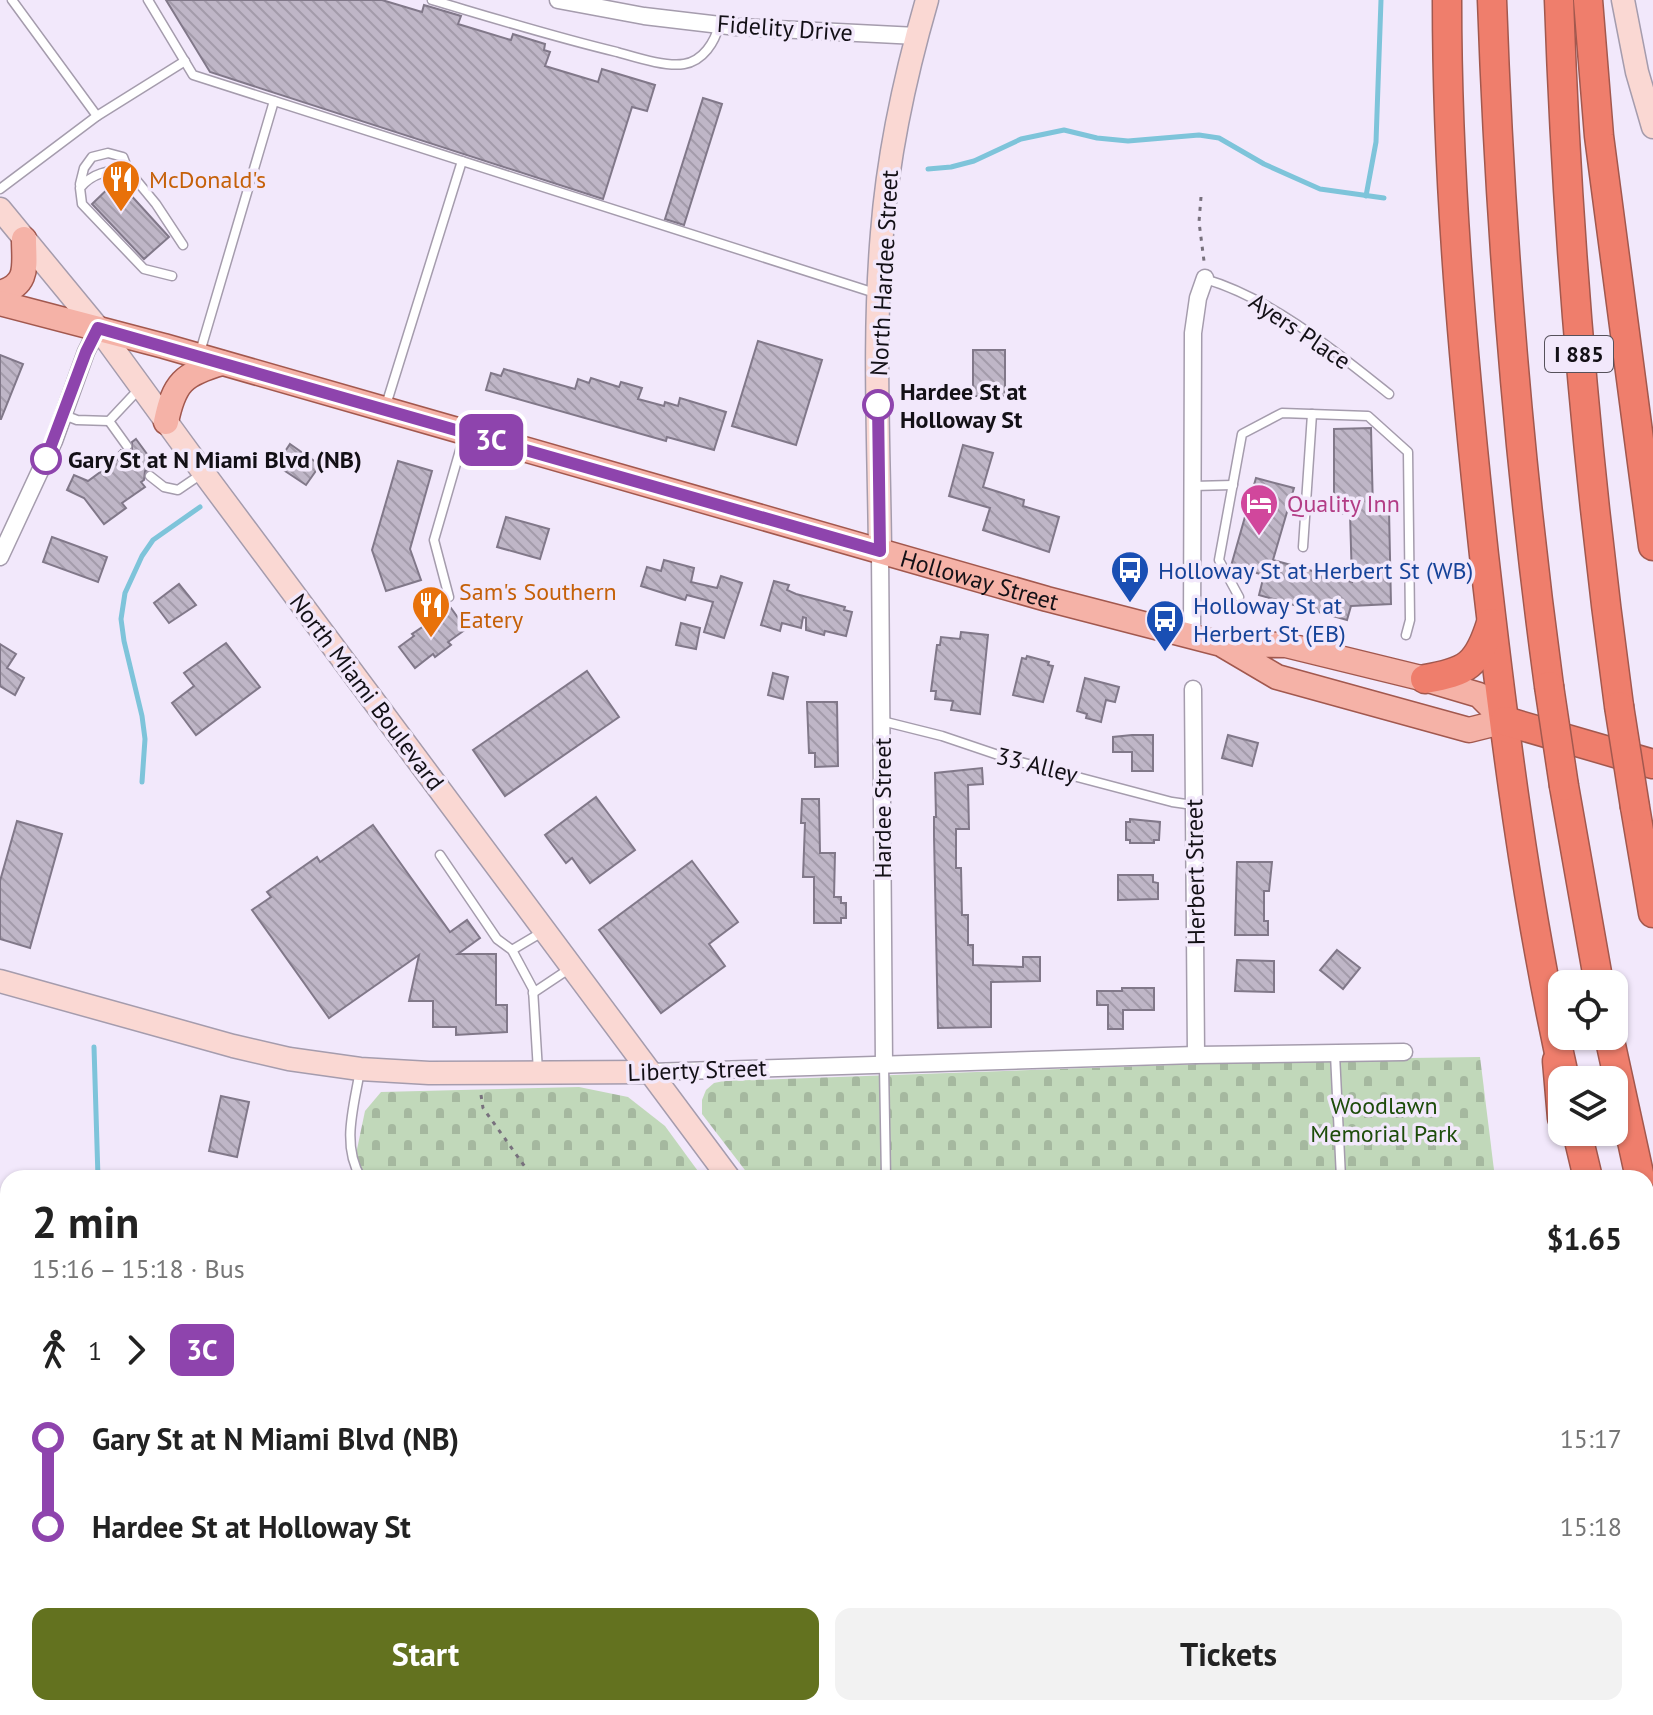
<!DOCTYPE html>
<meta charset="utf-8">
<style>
:root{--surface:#fff;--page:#f2f2f2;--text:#222;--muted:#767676;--accent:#63721f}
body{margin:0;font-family:"PT Sans",sans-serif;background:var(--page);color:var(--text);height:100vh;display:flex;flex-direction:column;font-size:30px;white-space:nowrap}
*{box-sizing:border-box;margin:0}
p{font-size:26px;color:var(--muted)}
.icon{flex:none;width:44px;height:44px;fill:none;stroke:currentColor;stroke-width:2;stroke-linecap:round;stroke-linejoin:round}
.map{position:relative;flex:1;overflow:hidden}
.panel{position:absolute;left:0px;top:1170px;width:1654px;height:546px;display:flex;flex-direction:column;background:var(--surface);border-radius:24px 24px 0 0;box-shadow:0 2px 6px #0004}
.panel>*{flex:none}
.badge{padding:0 16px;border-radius:12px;font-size:28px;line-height:52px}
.tools{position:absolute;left:1548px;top:970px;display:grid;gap:16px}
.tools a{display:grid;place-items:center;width:80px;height:80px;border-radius:16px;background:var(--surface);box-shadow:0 2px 6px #0004;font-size:40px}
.map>.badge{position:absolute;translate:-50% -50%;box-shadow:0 0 0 4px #fff}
.legs{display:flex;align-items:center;gap:12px;height:88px;padding:0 32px;font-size:26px}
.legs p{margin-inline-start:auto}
.overview{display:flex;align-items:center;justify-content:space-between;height:136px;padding:0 32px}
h1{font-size:44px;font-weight:800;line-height:60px}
.button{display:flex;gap:16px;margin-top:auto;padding:16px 32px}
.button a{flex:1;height:92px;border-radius:16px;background:var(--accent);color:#fff;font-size:32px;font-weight:800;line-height:92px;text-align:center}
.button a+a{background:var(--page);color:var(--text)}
ul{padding:0 32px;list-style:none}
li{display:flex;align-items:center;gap:28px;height:88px;font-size:30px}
li i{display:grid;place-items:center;width:12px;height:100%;margin:0 10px;background:currentColor}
li i::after{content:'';width:20px;height:20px;margin:-10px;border:6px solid;border-radius:50%;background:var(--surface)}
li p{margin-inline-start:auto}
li:first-child i{background:linear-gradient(#0000 50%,currentColor 0)}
li:last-child i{background:linear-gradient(currentColor 50%,#0000 0)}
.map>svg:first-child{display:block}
</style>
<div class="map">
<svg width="1653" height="1715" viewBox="0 0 1653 1715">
<defs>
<pattern id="cemetery-stones" width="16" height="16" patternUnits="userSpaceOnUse" patternTransform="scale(2)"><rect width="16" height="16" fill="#c1d8ba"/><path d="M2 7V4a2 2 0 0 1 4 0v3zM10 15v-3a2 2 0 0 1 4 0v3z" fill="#a5b89f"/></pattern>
<pattern id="building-back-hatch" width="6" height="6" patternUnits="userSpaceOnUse" patternTransform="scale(2)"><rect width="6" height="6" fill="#bfb6c7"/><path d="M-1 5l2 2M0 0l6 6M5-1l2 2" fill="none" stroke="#a39baa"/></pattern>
</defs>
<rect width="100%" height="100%" fill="#f2e8fb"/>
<g fill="url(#cemetery-stones)">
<path d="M 1480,1057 L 1495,1178 L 751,1178 L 702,1114 L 702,1100 L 706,1090 L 714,1083 L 724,1081 L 1340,1059 Z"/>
<path d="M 579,1087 L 628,1097 L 665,1126 L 703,1178 L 351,1178 L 365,1111 L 381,1092 Z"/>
<path d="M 734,1708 L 1011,1708 L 995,1715 L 738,1715 Z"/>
<path d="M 1162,1708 L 1505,1708 L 1505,1715 L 1168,1715 Z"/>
</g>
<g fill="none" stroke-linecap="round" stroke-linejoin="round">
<g stroke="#7ec4da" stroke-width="5">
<path d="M 928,169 L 951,167 L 974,161 L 1021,139 L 1064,130 L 1097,138 L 1128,141 L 1199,135 L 1219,138 L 1264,164 L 1320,189 L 1384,198"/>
<path d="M 1366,196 L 1376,142 L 1381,0"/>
<path d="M 142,782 L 145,739 L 142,716 L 124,641 L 121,619 L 125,593 L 142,556 L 153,540 L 200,507"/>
<path d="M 94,1047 L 98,1178"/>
<path d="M 0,1463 L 8,1449"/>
<path d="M 386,1708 L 386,1715"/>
</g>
</g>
<g fill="url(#building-back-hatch)" stroke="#817889" stroke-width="2">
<path d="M 166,0 L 382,0 L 422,12 L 424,5 L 461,16 L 458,24 L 511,40 L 513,34 L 545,44 L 544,50 L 550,52 L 545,66 L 598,82 L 602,69 L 655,85 L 647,111 L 632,107 L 603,199 L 210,72 Z"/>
<path d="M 703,98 L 722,104 L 684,225 L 665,219 Z"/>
<path d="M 117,180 L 169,237 L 144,259 L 92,204 Z"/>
<path d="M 758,341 L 822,360 L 796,445 L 732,426 Z"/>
<rect x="973" y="350" width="32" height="46"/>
<path d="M 0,355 L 23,364 L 1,419 L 0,419 Z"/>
<path d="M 504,369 L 575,389 L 578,379 L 589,383 L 591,378 L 619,387 L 621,382 L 642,388 L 638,399 L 664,406 L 665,402 L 678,406 L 680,398 L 726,412 L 714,450 L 667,437 L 666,441 L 486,390 L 491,373 L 501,376 Z"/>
<path d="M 1371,428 L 1373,511 L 1389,510 L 1391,604 L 1351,606 L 1347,620 L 1259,595 L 1264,575 L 1231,566 L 1256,478 L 1294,488 L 1273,560 L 1352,582 L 1350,513 L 1334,514 L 1334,429 Z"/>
<path d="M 136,439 L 158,469 L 145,471 L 144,480 L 141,482 L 145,487 L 122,503 L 126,508 L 104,524 L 84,498 L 67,490 L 74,475 L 88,481 L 122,456 L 119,452 L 121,450 L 127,453 L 132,451 L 132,442 Z"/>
<path d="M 290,444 L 320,465 L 306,485 L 276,465 Z"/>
<path d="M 963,445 L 993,453 L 983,487 L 1024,500 L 1023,506 L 1059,517 L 1049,552 L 983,530 L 990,508 L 949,496 Z"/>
<path d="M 398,461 L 432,471 L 410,549 L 421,580 L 386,591 L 372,550 Z"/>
<path d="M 506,517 L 549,529 L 540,559 L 497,547 Z"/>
<path d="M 52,537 L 107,557 L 98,582 L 43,562 Z"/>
<path d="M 664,560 L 694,568 L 691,582 L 717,588 L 721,576 L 742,583 L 724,638 L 704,632 L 713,602 L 687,595 L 685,600 L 641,586 L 647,567 L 661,571 Z"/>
<path d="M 774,581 L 789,585 L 787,590 L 796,594 L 845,607 L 844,610 L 852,612 L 846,636 L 825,631 L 824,635 L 806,630 L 806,618 L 803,617 L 801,628 L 782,623 L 780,631 L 761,625 Z"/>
<path d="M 179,584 L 196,605 L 169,623 L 154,603 Z"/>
<path d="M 451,608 L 466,629 L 448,642 L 451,645 L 435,657 L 433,654 L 415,668 L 399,647 L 414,636 L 412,634 Z"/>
<path d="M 681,623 L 700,628 L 696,649 L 676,645 Z"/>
<path d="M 961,632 L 988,635 L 980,714 L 951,710 L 953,701 L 935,699 L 936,691 L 931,691 L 937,645 L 940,645 L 941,637 L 960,639 Z"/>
<path d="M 226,643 L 260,687 L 196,735 L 172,703 L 194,686 L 184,673 Z"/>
<path d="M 0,644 L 16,654 L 7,668 L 24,678 L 15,695 L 0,686 Z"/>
<path d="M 1027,656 L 1049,662 L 1048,665 L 1053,666 L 1043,702 L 1013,695 L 1022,658 L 1026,659 Z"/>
<path d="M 587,671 L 619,717 L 505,796 L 473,750 Z"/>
<path d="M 773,673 L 788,677 L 783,699 L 768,695 Z"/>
<path d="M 1085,678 L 1119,687 L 1115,702 L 1106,700 L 1101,722 L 1086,718 L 1087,714 L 1077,711 Z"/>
<path d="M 807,702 L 837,702 L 838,766 L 815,767 L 815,753 L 809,753 Z"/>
<path d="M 1132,735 L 1153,735 L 1153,771 L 1132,771 L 1132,752 L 1113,752 L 1113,737 Z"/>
<path d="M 1228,735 L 1258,743 L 1252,766 L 1222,758 Z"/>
<path d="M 982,768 L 983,784 L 968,785 L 969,829 L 956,829 L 956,868 L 961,868 L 962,915 L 968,915 L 968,945 L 973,945 L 973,965 L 1023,967 L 1023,957 L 1040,957 L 1040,981 L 991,982 L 991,1027 L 938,1028 L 934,836 L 934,817 L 936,817 L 935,773 Z"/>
<path d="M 596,797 L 635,850 L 590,883 L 572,858 L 566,863 L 545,835 Z"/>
<path d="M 802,799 L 819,799 L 820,853 L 835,853 L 834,897 L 841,897 L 841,903 L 846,903 L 846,918 L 841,918 L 841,923 L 814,923 L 814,877 L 803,877 L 805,823 L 801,823 Z"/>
<path d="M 1130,819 L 1160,822 L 1159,840 L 1154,840 L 1154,843 L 1130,843 L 1130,840 L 1126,840 L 1126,822 L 1130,822 Z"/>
<path d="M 17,821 L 62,834 L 30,948 L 0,939 L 0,881 Z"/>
<path d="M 373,825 L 450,932 L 467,920 L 480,938 L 458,954 L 496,954 L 496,1005 L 507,1005 L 507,1032 L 456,1035 L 456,1027 L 433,1027 L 433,1001 L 409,1001 L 419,955 L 329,1018 L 252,910 L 271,897 L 267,892 L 317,857 L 320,862 Z"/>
<path d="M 692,861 L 738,922 L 709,944 L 725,966 L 661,1013 L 599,930 Z"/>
<path d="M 1237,862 L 1272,862 L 1269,891 L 1264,891 L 1264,921 L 1268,921 L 1268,935 L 1235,935 Z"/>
<path d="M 1118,875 L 1153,875 L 1153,882 L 1158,883 L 1158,899 L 1118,900 Z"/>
<path d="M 1337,950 L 1360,968 L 1343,989 L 1320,970 Z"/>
<path d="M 1237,960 L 1274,961 L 1274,992 L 1235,991 Z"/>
<path d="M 1122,988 L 1154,988 L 1154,1010 L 1123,1010 L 1123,1029 L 1108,1029 L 1108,1005 L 1097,1005 L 1097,991 L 1122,991 Z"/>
<path d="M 221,1096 L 249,1102 L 237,1157 L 209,1151 Z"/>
</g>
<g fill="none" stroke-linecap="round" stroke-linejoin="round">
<g stroke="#a59cad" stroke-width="11">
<g id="lane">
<path d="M 12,0 L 97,116"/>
<path d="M 148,0 L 193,75 L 875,293"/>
<path d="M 432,0 C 493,18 554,37 617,52 C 635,57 665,67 684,64 C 703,61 715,42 719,25"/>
<path d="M 80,184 L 84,168 L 92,157 L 108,153 L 123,157 L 128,170"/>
<path d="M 0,189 L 97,116 L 185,61"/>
<path d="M 172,276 L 144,269 L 82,204 L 80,188 C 92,173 108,170 128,170 L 156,204 L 183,245"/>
<path d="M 1205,279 C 1271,298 1336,352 1389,394"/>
<path d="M 200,352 L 274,101"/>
<path d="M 386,405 L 462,161"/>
<path d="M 64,415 L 77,420 L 109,421 L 140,388"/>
<path d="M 109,421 L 127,446"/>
<path d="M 150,476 L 164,487 L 178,490 L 203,473"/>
<path d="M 1193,486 L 1233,485"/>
<path d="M 1303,547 L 1312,414"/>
<path d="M 449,597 L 434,540 L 465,433"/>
<path d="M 1239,597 L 1219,560 L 1242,434 L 1282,413 L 1368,416 L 1408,452 L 1410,620 L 1406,635"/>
<path d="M 882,721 L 942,736 L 1013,760 L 1172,802 L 1193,805"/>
<path d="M 440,855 L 497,939 L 512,950 L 533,989 L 538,1071"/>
<path d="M 512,950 L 544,931"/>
<path d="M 533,993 L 569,969"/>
<path d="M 1335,1054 L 1341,1178"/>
<path d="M 884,1065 L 886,1178"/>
<path d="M 360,1070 C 354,1107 341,1145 361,1178"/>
<path d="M 720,1708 L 725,1715"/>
<path d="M 1281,1708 L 1284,1715"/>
<path d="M 1412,1715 L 1416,1708"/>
</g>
</g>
<g stroke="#a59cad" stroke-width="19">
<g id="street">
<path d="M 558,0 L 644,16 L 737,27 L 917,36"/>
<path d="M 880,551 L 884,1065"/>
<path d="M 0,557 L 54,441 L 86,352 L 98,328"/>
<path d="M 1192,636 L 1193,333 L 1198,298 L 1205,278"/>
<path d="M 1193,689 L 1196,1055"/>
<path d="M 650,1072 L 1196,1055 L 1404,1052"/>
<path d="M 217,1715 L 217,1708"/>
</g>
</g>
<g stroke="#a59cad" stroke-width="25">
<g id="secondary">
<path d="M 1623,0 L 1637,72 L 1653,127"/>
<path d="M 0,209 L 98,328 L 203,472 L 729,1178"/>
<path d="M 880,551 C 879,445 873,339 882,233 C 888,154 905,76 927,0"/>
<path d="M 0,981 L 233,1046 L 289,1059 L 360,1069 L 429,1073 L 650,1072"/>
<path d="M 1123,1708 L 1128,1715"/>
<path d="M 1041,1715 L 1057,1708"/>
</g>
</g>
<g stroke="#a2584e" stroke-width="27">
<g id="primary">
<path d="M 0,293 C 30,284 24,265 24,239"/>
<path id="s1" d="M 0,303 L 164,346 L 1047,599 L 1221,644 L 1286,645 L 1425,679 L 1479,695 L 1505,721 L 1469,730 L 1277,677 L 1221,644"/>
<path d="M 166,422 C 174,383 183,374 222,363"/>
</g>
</g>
<g stroke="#a2584e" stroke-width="31">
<g id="highway">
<path d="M 1447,0 C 1447,186 1464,370 1484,555 C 1504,731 1526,907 1565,1080"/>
<path d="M 1492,0 C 1500,229 1518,458 1549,686"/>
<path d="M 1559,0 C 1567,236 1587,471 1619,706"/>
<path d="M 1588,0 L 1599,136 L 1653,546"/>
<path d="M 1425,679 C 1467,672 1478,665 1491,623"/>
<path d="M 1505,721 L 1653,764"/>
<path d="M 1564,786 L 1599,984"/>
<path d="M 1635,807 L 1653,913"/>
<path d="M 1609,1036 L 1640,1178"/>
<path d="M 1557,1061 L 1562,1118"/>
<path d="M 1577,1132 L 1588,1178"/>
<path d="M 1646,1206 L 1653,1234"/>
<path d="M 1646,1383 L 1653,1406"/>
<path d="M 1646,1497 L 1653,1520"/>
</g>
</g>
<g stroke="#78717d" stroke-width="3" stroke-dasharray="4 6" stroke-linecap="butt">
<path d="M 1201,197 L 1199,222 L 1204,261"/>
<path d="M 481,1095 L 483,1108 L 533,1178"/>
</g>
<use href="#lane" stroke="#fff" stroke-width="8"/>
<use href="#street" stroke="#fff" stroke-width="16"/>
<use href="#secondary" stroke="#fad8d3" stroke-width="22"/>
<use href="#primary" stroke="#f5b2a7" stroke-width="24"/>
<use href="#highway" stroke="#ef7e6c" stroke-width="28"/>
<g stroke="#a2584e" stroke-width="31" stroke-linecap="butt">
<g id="highway-bridge">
<path d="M 1549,686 L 1564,786"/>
<path d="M 1619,706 L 1635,807"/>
</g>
</g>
<use href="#highway-bridge" stroke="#ef7e6c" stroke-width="28"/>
</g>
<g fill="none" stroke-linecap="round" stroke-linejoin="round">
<g stroke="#fff" stroke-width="18">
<path id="line-1" d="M 46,459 L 86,352 L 98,328 L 880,551 L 878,405"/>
</g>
<use href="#line-1" stroke="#8e44ad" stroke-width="12"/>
</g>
<defs>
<g id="restaurant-pin" transform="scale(2)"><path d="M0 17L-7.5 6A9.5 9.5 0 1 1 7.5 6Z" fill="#e8710a" stroke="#f2e8fb"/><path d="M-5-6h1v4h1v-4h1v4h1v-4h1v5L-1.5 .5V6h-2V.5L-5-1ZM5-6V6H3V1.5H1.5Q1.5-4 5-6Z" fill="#fff"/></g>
<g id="hotel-pin" transform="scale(2)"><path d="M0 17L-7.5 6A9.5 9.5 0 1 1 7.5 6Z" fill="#d1479c" stroke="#f2e8fb"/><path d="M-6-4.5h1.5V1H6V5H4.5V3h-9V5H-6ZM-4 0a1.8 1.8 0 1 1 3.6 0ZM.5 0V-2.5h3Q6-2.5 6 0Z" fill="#fff"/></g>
<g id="bus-pin" transform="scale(2)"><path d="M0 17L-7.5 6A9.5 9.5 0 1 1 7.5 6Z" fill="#1a4fb4" stroke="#f2e8fb"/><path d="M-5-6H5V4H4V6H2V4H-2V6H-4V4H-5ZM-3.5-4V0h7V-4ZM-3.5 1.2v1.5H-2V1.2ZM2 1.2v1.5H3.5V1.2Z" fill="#fff"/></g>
</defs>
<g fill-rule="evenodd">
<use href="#restaurant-pin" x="121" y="179"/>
<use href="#hotel-pin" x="1259" y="503"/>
<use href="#bus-pin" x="1130" y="570"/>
<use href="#restaurant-pin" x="431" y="605"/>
<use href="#bus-pin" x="1165" y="619"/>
</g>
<g fill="#fff" stroke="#8e44ad" stroke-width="4">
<circle cx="878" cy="405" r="14"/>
<circle cx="46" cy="459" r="14"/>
</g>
<g text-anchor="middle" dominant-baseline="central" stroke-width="7" stroke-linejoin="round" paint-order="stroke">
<rect fill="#f2e8fb" stroke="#56515b" stroke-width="2" x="1545" y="336" width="68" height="36" rx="6"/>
<g font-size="22" font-weight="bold" fill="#131016">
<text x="1579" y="354">I 885</text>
</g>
<g font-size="24" fill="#131016" stroke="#f2e8fb">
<text transform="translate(785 28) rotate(4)">Fidelity Drive</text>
<text transform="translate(884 273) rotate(-87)">North Hardee Street</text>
<text transform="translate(1300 331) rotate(34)">Ayers Place</text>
<text stroke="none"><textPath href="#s1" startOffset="1018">Holloway Street</textPath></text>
<text transform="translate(367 692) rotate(53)">North Miami Boulevard</text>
<text transform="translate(1037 765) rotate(14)">33 Alley</text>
<text transform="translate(882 808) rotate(-90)">Hardee Street</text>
<text transform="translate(1195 872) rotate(-91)">Herbert Street</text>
<text transform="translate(697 1070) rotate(-2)">Liberty Street</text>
</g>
<g font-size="24" fill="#c56008" stroke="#f2e8fb" text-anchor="start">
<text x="149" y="179">McDonald's</text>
<text x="459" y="591">Sam's Southern<tspan x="459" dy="28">Eatery</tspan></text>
</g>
<g font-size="24" font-weight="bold" fill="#131016" stroke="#f2e8fb" text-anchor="start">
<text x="900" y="391">Hardee St at<tspan x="900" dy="28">Holloway St</tspan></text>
<text x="68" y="459">Gary St at N Miami Blvd (NB)</text>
</g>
<g font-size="24" fill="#b23c85" stroke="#f2e8fb" text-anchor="start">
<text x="1287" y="503">Quality Inn</text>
</g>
<g font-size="24" fill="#164399" stroke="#f2e8fb" text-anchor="start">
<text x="1158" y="570">Holloway St at Herbert St (WB)</text>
<text x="1193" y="605">Holloway St at<tspan x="1193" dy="28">Herbert St (EB)</tspan></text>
</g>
<g font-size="24" fill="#1d4c0a" stroke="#f2e8fb">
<text x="1384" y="1105">Woodlawn<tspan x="1384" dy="28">Memorial Park</tspan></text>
</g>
</g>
</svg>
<div class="tools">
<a><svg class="icon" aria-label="locate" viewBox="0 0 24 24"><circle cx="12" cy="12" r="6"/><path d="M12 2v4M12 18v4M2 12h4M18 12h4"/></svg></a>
<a><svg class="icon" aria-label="layers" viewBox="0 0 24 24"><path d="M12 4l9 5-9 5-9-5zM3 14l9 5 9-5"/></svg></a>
</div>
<b class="badge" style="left:491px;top:440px;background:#8e44ad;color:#fff">3C</b>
<section class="panel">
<div class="overview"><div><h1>2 min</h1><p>15:16 – 15:18 · Bus</p></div><b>$1.65</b></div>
<div class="legs"><svg class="icon" aria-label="walk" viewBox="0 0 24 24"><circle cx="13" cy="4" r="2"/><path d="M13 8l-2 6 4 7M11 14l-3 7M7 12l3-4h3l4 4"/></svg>1<svg class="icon" aria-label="forward" viewBox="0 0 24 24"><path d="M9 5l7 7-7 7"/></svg><b class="badge" style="background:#8e44ad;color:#fff">3C</b></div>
<ul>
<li><i style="color:#8e44ad"></i><b>Gary St at N Miami Blvd (NB)</b><p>15:17</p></li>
<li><i style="color:#8e44ad"></i><b>Hardee St at Holloway St</b><p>15:18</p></li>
</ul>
<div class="button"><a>Start</a><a>Tickets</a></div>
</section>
</div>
